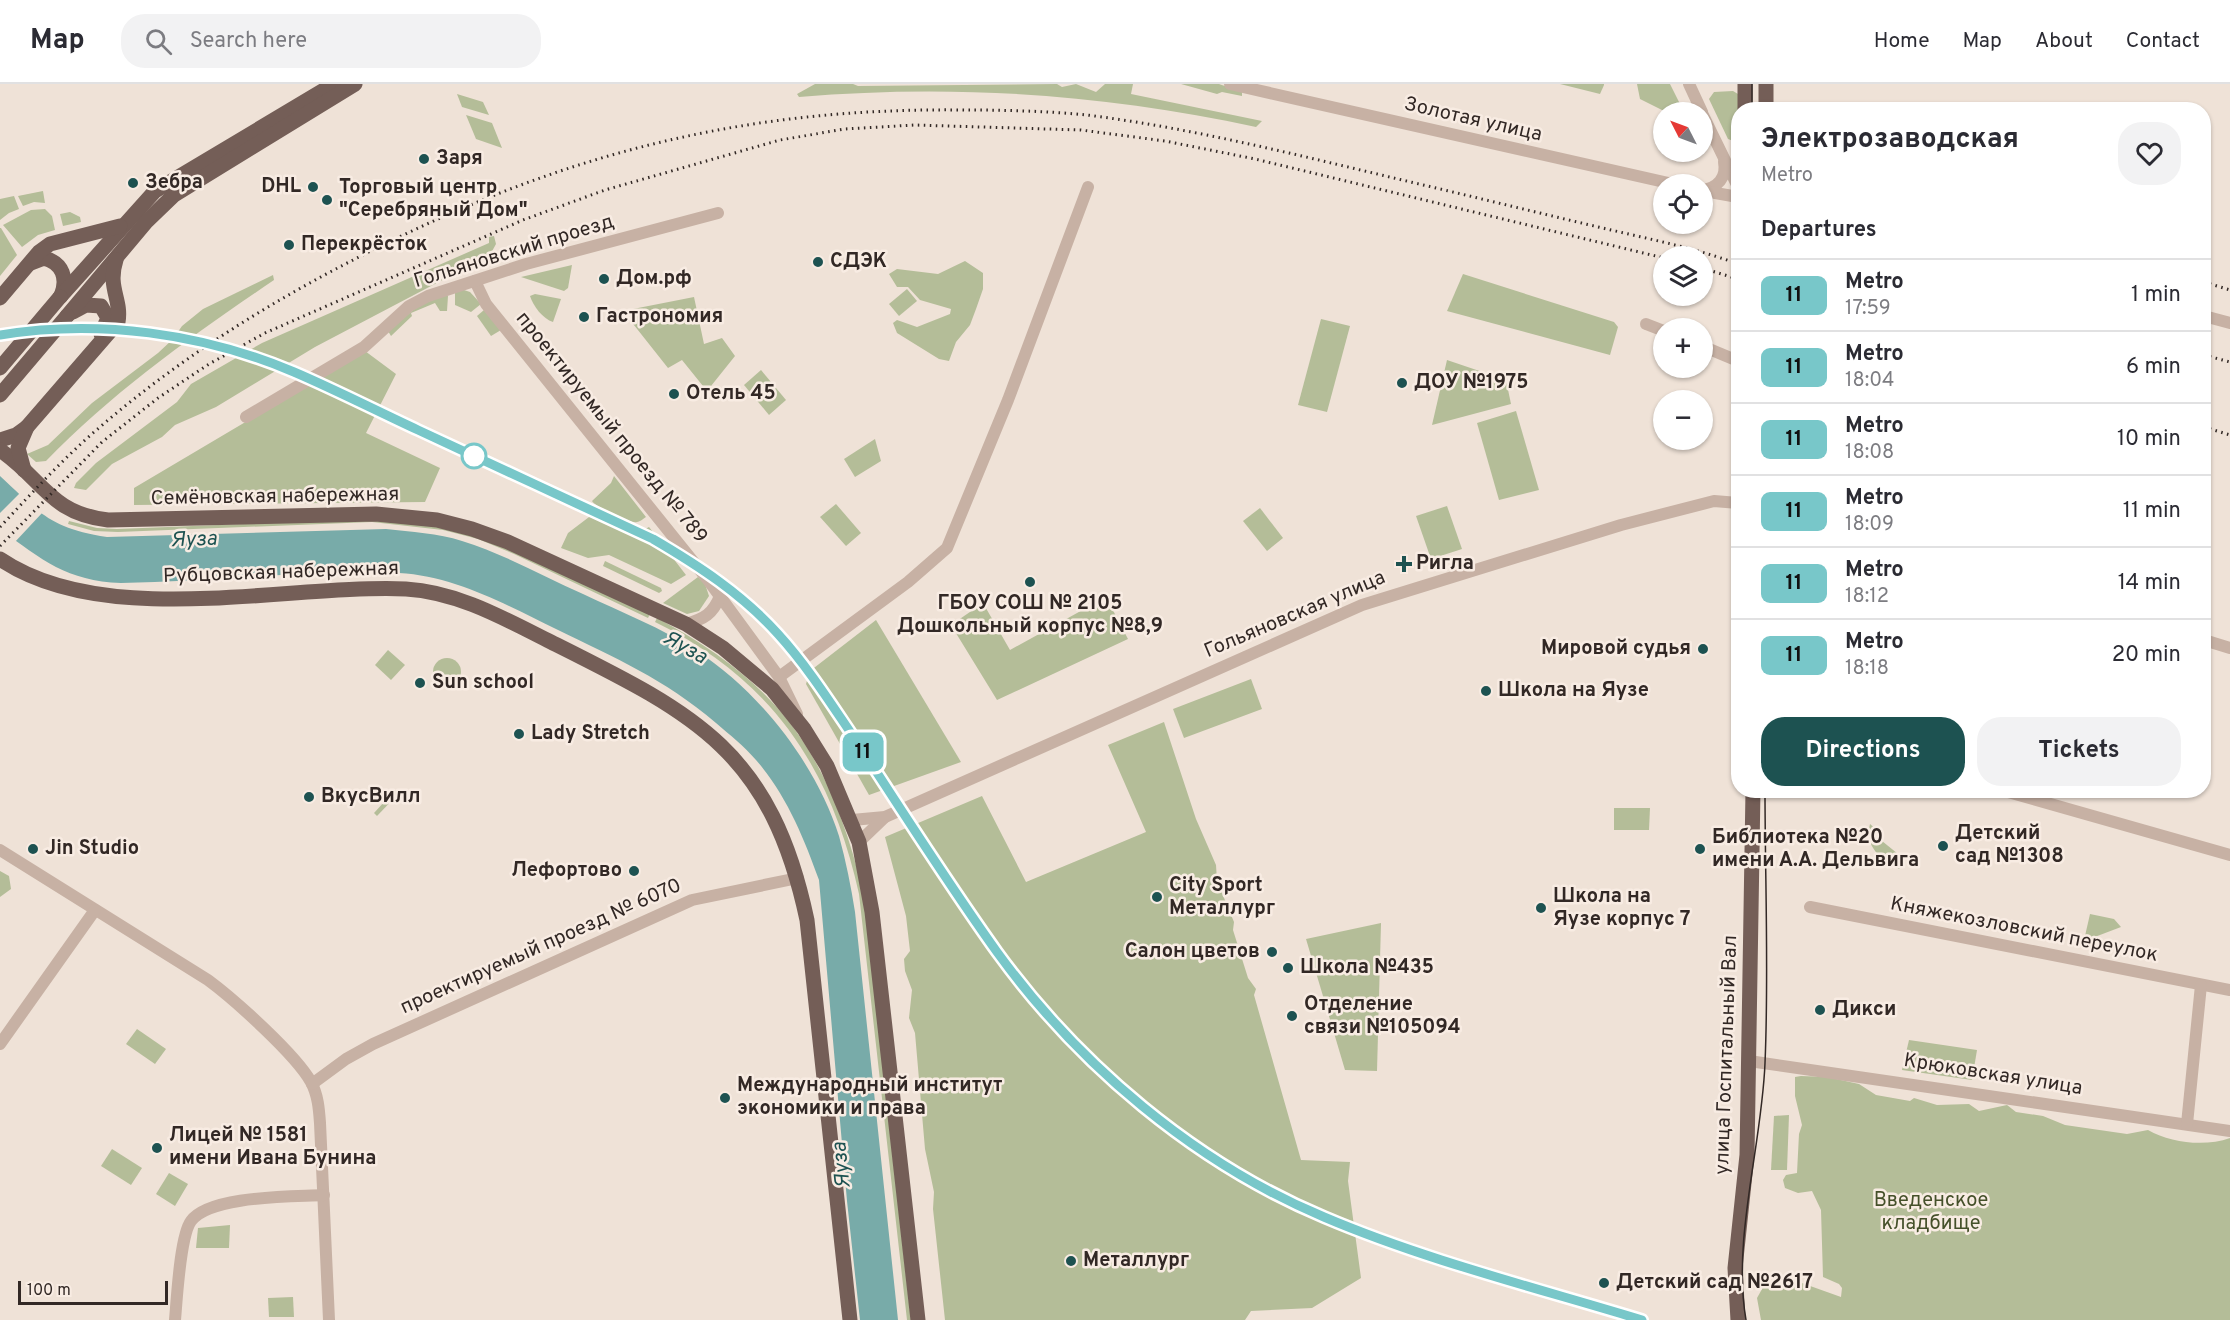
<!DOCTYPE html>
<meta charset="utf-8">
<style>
:root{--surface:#fff;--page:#f2f2f3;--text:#2b2b33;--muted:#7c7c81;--line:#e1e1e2;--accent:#1d5251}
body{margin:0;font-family:Overpass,sans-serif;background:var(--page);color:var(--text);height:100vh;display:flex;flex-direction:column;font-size:22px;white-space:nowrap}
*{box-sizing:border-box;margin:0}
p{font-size:20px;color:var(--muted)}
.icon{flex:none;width:33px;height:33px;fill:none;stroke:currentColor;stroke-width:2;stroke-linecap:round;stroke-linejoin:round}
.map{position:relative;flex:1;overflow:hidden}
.sheet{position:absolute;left:1731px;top:18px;width:480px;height:696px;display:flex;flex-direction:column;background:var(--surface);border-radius:24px;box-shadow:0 2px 4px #0004}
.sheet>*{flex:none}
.badge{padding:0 12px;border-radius:9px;font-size:21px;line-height:39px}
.needle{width:39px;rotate:312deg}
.tools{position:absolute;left:1653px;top:18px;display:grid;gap:12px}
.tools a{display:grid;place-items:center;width:60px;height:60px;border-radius:50%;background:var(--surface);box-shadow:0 2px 4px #0004;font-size:30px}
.scale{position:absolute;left:18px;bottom:15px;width:150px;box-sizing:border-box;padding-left:6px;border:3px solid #322825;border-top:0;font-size:16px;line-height:21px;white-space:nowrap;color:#322825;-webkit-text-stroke:4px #f8ece3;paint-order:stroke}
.map>.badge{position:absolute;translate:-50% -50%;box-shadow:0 0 0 3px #fff}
h2{padding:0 30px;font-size:22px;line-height:54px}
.round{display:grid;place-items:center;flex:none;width:63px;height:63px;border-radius:24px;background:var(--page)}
.headline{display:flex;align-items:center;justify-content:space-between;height:102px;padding:0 30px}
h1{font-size:28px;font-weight:700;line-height:45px}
.action{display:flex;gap:12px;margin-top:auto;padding:12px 30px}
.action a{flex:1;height:69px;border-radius:24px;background:var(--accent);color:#fff;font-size:24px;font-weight:700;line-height:69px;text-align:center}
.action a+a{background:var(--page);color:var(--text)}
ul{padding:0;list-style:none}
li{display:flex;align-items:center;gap:18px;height:72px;padding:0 30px;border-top:2px solid var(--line)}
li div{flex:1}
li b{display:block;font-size:22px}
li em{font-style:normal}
li .badge{min-width:66px;font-weight:700;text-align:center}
header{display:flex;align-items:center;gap:36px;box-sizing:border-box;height:84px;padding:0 30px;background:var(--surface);border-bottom:2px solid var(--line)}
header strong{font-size:28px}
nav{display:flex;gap:33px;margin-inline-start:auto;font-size:21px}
.search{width:420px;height:54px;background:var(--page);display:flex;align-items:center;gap:15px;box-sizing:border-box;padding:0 21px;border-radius:24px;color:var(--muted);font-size:22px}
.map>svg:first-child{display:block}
</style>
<header>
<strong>Map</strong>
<div class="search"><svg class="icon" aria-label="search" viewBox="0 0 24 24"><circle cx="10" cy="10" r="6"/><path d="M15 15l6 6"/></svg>Search here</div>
<nav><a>Home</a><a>Map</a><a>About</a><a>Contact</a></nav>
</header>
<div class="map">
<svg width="2230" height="1236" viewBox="0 0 2230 1236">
<rect width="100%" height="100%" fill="#efe2d7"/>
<g fill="#b4bd98">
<path d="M 815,0 L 853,0 L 858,2 L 1057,0 L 1062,3 L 1076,0 L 1096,8 L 1105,0 L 1133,0 L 1131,10 L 1262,37 L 1256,43 C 1105,10 953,0 799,13 L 797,10 Z"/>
<path d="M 1181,0 L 1219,0 L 1242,8 L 1242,12 L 1222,8 L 1217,10 Z"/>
<path d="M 1560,0 L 1604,0 L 1604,1 L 1600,10 Z"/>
<path d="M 1637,0 L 1670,0 L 1684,28 L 1666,28 L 1640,15 Z"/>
<path d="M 1733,7 L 1738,10 L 1738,56 L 1736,58 L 1728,55 L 1709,15 L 1714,8 Z"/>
<path d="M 457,10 L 483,18 L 489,31 L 462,23 Z"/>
<path d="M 466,31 L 492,39 L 502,64 L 476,55 Z"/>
<path d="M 43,107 L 45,119 L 34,118 L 23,122 L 18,112 Z"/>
<path d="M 14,112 L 19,125 L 9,129 L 0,136 L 0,115 Z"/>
<path d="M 45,125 L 52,132 L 55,146 L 38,151 L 22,163 L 3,141 L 31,126 Z"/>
<path d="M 70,128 L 80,133 L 81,138 L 63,142 L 60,130 Z"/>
<path d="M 1,144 L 17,171 L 0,192 L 0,144 Z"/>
<path d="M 494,152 L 496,160 L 490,171 L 315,263 L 216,323 L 175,341 L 162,353 L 112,380 L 86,406 L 74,404 L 76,399 L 96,379 L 177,318 L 191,300 L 262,259 L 489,159 L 489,153 Z"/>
<path d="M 965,177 L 983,189 L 983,205 L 976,225 L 970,241 L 956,258 L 949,277 L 939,275 L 897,249 L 893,239 L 897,236 L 917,243 L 950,230 L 951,225 L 920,216 L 908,203 L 897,203 L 889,190 L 897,185 L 938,190 Z"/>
<path d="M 572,181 L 568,204 L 564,207 L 521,193 Z"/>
<path d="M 1463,190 L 1614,238 L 1618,243 L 1610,271 L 1447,227 Z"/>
<path d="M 273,191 L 274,196 C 193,251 114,307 46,377 L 36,378 L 27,370 L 48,361 L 92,319 L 158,269 L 173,255 L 182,242 L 203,225 Z"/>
<path d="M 461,205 L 470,208 L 481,220 L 471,228 L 455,221 L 455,208 Z"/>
<path d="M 907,205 L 917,217 L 899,232 L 889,220 Z"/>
<path d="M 535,210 L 561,215 L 553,238 C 543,235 533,222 530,212 Z"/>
<path d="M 445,211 L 448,212 L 447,227 L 440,227 L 435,219 L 411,229 L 412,232 L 391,252 L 388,247 L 418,222 Z"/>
<path d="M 694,213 L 704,260 L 722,254 L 735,272 L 707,307 L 682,276 L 668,284 L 630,236 L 633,225 Z"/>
<path d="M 484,226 L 501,246 L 491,252 L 477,232 Z"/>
<path d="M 1321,235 L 1350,242 L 1327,328 L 1298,321 Z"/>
<path d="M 365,267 L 396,290 L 366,349 L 440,384 L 425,418 L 134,421 L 134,404 Z"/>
<path d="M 1447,276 L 1506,296 L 1511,320 L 1432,341 Z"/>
<path d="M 761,286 L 786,316 L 769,331 L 744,301 Z"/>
<path d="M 1516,327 L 1539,406 L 1499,416 L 1477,339 Z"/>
<path d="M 875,355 L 881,377 L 855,393 L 844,375 Z"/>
<path d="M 614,392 L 646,433 C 644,434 640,438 637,438 C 629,440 597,424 592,417 L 611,399 Z"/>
<path d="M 836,420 L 861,449 L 846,462 L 820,433 Z"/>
<path d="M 1447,422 L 1462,465 L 1431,475 L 1416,432 Z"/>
<path d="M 1260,424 L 1283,454 L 1267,467 L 1243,437 Z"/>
<path d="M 593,430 L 632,448 L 638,449 L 649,443 L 686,491 L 671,500 L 609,471 L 588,474 L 561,464 L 568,449 Z"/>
<path d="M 370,435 L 408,436 L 484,453 L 650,530 L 648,534 L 514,470 L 478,455 L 443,446 L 372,438 L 118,448 L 94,447 L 68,440 L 69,437 L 97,444 L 117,445 Z"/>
<path d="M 605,477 L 661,504 L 662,507 L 659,509 L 603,482 Z"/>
<path d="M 698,493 L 705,500 L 709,512 L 699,527 L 687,530 L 663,519 Z"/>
<path d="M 1106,513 L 1128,555 L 997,616 L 951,541 L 983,519 L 1010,566 Z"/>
<path d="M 657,534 C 782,601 829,671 863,807 L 911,1236 L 907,1236 L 859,810 C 831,684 773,596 655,538 Z"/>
<path d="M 876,536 L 961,678 L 869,711 L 806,600 L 810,587 Z"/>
<path d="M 388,566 L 405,581 L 391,596 L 375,581 Z"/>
<circle cx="447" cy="588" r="14"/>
<path d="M 1251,595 L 1262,625 L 1184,654 L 1173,625 Z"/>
<path d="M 1164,638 L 1196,735 L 1216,781 L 1217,797 L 1234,838 L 1233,846 L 1248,894 L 1256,905 L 1254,911 L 1301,1076 L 1350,1078 L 1348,1097 L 1361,1194 L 1312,1224 L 1251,1227 L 1245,1236 L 945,1236 L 933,1125 L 934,1108 L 925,1065 L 915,949 L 909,934 L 912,906 L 905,887 L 904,875 L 910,867 L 906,832 L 885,753 L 982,712 L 1026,798 L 1146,748 L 1108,661 Z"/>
<path d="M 395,706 L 399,709 L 377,732 L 374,729 Z"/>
<path d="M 1614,724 L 1650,724 L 1649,746 L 1614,746 Z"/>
<path d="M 1870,740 L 1878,747 L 1882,757 L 1903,774 L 1903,781 L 1899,785 C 1881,775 1864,763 1870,740 Z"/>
<path d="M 0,787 L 9,792 L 11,805 L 0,813 Z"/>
<path d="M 2090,830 L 2114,835 L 2121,843 L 2092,854 L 2085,852 Z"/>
<path d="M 1381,839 L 1377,987 L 1345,986 L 1306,855 Z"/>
<path d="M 137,945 L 166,965 L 155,980 L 126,960 Z"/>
<path d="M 1909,956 L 1977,966 L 1972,996 L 1902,986 Z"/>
<path d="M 1801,992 L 1827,993 L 1859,1000 L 1876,1011 L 1910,1017 L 1914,1014 L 1937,1021 L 1969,1020 L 1979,1027 L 2007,1021 L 2016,1028 L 2043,1032 L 2065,1041 L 2127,1050 L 2148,1046 C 2171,1059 2205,1063 2230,1054 L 2230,1236 L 1761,1236 L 1757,1214 L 1766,1198 L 1799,1198 L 1841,1213 L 1842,1204 L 1839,1200 L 1823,1193 L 1821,1126 L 1812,1107 L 1798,1109 L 1785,1104 L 1783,1096 L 1786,1091 L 1797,1089 L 1799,1050 L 1802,1041 L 1795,1012 L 1795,993 Z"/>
<path d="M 1789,1031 L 1787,1086 L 1771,1086 L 1774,1032 Z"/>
<path d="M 112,1065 L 142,1084 L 131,1101 L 101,1082 Z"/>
<path d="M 169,1089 L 188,1100 L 175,1122 L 156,1110 Z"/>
<path d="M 230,1141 L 229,1164 L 196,1164 L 198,1144 Z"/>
<path d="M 293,1213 L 294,1233 L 269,1233 L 268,1214 Z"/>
</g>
<path fill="#78aba9" d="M 0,392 C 41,430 50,444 107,453 L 386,445 C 411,448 438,449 462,457 C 504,470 543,492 583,510 C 621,528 662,544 697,567 C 760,608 816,680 839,752 C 846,777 851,803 855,828 L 898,1236 L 860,1236 L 847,1117 L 819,796 C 804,754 786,710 756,676 C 744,662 730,651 716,639 C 663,594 617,575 556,545 C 507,521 455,492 399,489 C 307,485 213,498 121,499 C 67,497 42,476 0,445 Z"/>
<path fill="#efe2d7" d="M 21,408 L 43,428 L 14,459 L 0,449 L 0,429 Z"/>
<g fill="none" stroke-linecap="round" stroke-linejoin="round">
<g stroke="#c7b1a4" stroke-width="12">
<path d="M 1230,0 L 1673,100"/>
<path d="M 1689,0 L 1702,28"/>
<path d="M 1702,29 L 1738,103"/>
<path d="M 1702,106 C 1718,104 1727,93 1724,78"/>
<path d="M 1704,107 L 1738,113"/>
<path d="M 475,197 L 486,220 L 708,496 L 779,593 L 797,630"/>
<path d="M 2204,232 L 2230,239"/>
<path d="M 1646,240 L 1664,247"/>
<path d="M 1702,262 L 1738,277"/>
<path d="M 246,333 L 364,263 L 409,222 L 428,212 L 526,180 L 718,129"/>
<path d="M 686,540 C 704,535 713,530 720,512"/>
<path d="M 2204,556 L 2230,564"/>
<path d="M 779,593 L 908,498 L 947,464 L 1008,316 L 1088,103"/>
<path d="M 2001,706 L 2230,771"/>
<path d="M 852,736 L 885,733 L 1362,521 L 1621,441 L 1714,417 L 1738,419"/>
<path d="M 859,758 L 885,733"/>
<path d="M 0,766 L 208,896 C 235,916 296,971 311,998 C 318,1011 319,1025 320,1039 L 329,1236"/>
<path d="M 1810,823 L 2230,906"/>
<path d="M 0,960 L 95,826"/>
<path d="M 1749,977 L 2230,1047"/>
<path d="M 312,1000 L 346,975 L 373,960 L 692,816 L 798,794"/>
<path d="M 2187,1040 L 2201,901"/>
<path d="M 175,1236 C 177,1214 180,1152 191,1137 C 210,1111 294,1113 324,1111"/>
</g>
<g stroke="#745e57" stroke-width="15">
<path d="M 1745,26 L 1745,0"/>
<path d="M 1766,26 L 1766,0"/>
<path d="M 31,179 L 44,174 C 63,179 68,195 61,212"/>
<path d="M 60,213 L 155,107 L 334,0"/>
<path d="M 0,214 L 39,168 L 50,160 L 120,142"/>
<path d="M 73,228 L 86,221 L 101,222 L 108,234 L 101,250"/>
<path d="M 67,232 L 147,137 L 174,111 L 355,0"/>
<path d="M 0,356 L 16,351 L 27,343"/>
<path d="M 0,366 C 43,395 49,429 108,436 L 376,430 L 437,436 L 472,445 L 508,458 L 686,540 L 723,564 L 772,605 L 804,645 L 827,682 L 859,758 L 872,828 L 918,1236"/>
<path d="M 24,386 L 18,364 L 27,343 L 118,238 C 122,215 107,204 116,176"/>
<path d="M 0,475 C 104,546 286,500 406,505 C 458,508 505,535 551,558 C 695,630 771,666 807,836 L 850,1236"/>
<path d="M 1738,1236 L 1735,1184 L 1747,1071 L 1753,706"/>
</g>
<g stroke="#322825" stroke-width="1.5">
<path d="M 1752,26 L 1752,0"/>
<path d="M 1746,1236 C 1732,1155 1762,1061 1765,979 C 1769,888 1765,797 1765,706"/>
</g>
<g stroke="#322825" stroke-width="3" stroke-dasharray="1.5 4.5" stroke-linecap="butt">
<path d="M 1702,184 L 1738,195"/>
<path d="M 2204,198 L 2230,206"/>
<path d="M 2204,271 L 2230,278"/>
<path d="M 2204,343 L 2230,351"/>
<path d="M 0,443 C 30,411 60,378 93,349 C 173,279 264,221 359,173 C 558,71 741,23 965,26 C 1005,26 1047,27 1087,31 C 1199,45 1309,74 1419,100 C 1483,115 1547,131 1611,146 C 1654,156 1698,165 1738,180"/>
<path d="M 0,462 L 102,358 L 158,314 L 209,280 L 265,249 L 523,136 L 605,106 L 780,56 L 845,45 L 915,41 L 1081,46 L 1165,57 L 1255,75 L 1664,174"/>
</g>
<g stroke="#745e57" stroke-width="15">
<path d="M 0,284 L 60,213"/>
<path d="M 0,311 L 67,232"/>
</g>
</g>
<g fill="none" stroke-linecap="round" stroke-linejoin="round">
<g stroke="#fff" stroke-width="14">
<path id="line" d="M 0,251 C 98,235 202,249 294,288 C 336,306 377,327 418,346 C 496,382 575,419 653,455 C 699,482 742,510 778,550 C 809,584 833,623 859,661 C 904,730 949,801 997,868 C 1079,981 1195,1079 1324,1133 C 1425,1176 1537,1204 1642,1236"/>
</g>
<use href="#line" stroke="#78c7c9" stroke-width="9"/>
</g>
<g fill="#1d5251" stroke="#f8ece3" stroke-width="2">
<circle cx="424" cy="75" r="6"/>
<circle cx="133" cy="99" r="6"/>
<circle cx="313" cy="103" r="6"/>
<circle cx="327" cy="116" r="6"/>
<circle cx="289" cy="161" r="6"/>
<circle cx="818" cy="178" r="6"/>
<circle cx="604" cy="195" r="6"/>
<circle cx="584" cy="233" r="6"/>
<circle cx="1402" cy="299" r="6"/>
<circle cx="674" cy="310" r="6"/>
<path d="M1401 471h6v6h6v6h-6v6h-6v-6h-6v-6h6z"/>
<circle cx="1030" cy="498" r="6"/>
<circle cx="1703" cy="565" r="6"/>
<circle cx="420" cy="599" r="6"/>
<circle cx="1486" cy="607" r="6"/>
<circle cx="519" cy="650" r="6"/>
<circle cx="309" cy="713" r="6"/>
<circle cx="1943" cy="762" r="6"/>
<circle cx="33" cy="765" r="6"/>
<circle cx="1700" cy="765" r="6"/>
<circle cx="634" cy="787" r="6"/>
<circle cx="1157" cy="813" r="6"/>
<circle cx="1541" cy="824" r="6"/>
<circle cx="1272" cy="868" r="6"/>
<circle cx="1288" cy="884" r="6"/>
<circle cx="1820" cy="926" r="6"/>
<circle cx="1292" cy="932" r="6"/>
<circle cx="725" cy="1014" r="6"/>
<circle cx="157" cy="1064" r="6"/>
<circle cx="1071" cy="1177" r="6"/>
<circle cx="1604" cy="1199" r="6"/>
</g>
<circle fill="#fff" stroke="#78c7c9" stroke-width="3" cx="474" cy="372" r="12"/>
<g text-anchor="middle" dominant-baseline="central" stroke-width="5" stroke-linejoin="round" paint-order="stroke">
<g font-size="20" fill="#322825" stroke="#f8ece3">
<text transform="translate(1473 36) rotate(13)">Золотая улица</text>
<text transform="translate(514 168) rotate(-17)">Гольяновский проезд</text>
<text transform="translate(611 344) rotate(51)">проектируемый проезд № 789</text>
<text transform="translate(275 413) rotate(-1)">Семёновская набережная</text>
<text transform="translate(281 489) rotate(-2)">Рубцовская набережная</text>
<text transform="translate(1295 531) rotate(-23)">Гольяновская улица</text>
<text transform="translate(2024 846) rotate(11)">Княжекозловский переулок</text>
<text transform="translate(541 863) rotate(-24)">проектируемый проезд № 6070</text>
<text transform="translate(1727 971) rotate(-88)">улица Госпитальный Вал</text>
<text transform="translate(1993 991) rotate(9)">Крюковская улица</text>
</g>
<g font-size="20" font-weight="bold" fill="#322825" stroke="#f8ece3" text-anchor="start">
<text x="436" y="75">Заря</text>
<text x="145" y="99">Зебра</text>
<text x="301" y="103" text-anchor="end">DHL</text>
<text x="339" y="104">Торговый центр<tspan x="339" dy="23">"Серебряный Дом"</tspan></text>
<text x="301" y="161">Перекрёсток</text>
<text x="830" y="178">СДЭК</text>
<text x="616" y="195">Дом.рф</text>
<text x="596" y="233">Гастрономия</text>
<text x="1414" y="299">ДОУ №1975</text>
<text x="686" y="310">Отель 45</text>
<text x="1416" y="480">Ригла</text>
<text x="1030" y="520" text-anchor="middle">ГБОУ СОШ № 2105<tspan x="1030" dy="23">Дошкольный корпус №8,9</tspan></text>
<text x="1691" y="565" text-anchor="end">Мировой судья</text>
<text x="432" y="599">Sun school</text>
<text x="1498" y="607">Школа на Яузе</text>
<text x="531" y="650">Lady Stretch</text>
<text x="321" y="713">ВкусВилл</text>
<text x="1955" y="750">Детский<tspan x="1955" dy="23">сад №1308</tspan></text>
<text x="1712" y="754">Библиотека №20<tspan x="1712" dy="23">имени А.А. Дельвига</tspan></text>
<text x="45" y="765">Jin Studio</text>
<text x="622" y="787" text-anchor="end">Лефортово</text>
<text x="1169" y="802">City Sport<tspan x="1169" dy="23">Металлург</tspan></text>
<text x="1553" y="813">Школа на<tspan x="1553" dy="23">Яузе корпус 7</tspan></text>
<text x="1260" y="868" text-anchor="end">Салон цветов</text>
<text x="1300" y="884">Школа №435</text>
<text x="1304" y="921">Отделение<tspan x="1304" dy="23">связи №105094</tspan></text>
<text x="1832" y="926">Дикси</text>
<text x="737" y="1002">Международный институт<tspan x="737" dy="23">экономики и права</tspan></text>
<text x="169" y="1052">Лицей № 1581<tspan x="169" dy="23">имени Ивана Бунина</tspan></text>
<text x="1083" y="1177">Металлург</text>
<text x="1616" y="1199">Детский сад №2617</text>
</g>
<g font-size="20" fill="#45502a" stroke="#f8ece3">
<text x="1931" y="1117">Введенское<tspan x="1931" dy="23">кладбище</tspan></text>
</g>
<g font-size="21" font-style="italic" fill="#1d5251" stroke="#f8ece3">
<text transform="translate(194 456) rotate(-2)">Яуза</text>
<text transform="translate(685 564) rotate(29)">Яуза</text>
<text transform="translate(842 1081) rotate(-96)">Яуза</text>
</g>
</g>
</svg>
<div class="tools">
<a><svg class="needle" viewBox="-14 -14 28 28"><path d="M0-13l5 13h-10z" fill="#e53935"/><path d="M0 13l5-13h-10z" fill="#7c7c81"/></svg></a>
<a><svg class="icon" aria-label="locate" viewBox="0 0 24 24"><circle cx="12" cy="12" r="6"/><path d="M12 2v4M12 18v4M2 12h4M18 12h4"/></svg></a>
<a><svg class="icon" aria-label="layers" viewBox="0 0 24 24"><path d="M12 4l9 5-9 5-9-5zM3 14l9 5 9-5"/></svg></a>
<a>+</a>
<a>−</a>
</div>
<div class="scale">100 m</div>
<b class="badge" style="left:863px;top:668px;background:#78c7c9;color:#111">11</b>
<section class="sheet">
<div class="headline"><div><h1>Электрозаводская</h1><p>Metro</p></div><a class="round"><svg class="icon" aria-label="heart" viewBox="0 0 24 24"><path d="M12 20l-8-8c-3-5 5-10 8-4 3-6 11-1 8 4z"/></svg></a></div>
<h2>Departures</h2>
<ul>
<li><span class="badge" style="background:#78c7c9;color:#111">11</span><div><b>Metro</b><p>17:59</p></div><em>1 min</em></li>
<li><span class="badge" style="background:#78c7c9;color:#111">11</span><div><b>Metro</b><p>18:04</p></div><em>6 min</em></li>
<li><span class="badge" style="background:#78c7c9;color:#111">11</span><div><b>Metro</b><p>18:08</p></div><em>10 min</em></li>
<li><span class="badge" style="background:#78c7c9;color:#111">11</span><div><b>Metro</b><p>18:09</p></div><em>11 min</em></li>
<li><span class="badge" style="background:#78c7c9;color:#111">11</span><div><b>Metro</b><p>18:12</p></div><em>14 min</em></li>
<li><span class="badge" style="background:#78c7c9;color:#111">11</span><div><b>Metro</b><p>18:18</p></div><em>20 min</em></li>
</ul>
<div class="action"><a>Directions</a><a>Tickets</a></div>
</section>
</div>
